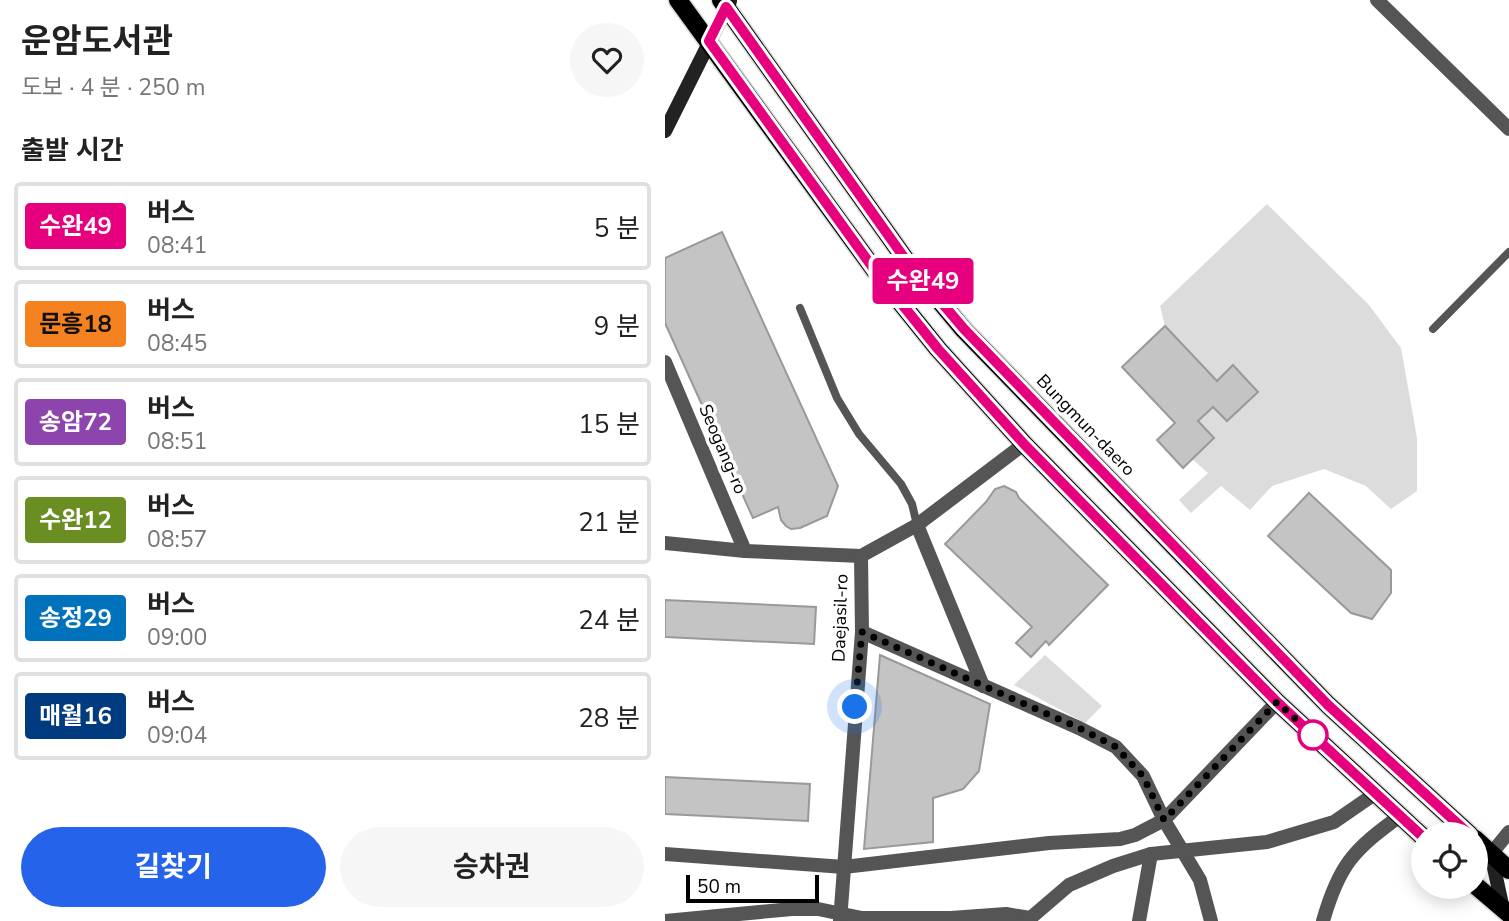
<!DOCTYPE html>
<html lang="ko">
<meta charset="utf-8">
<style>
:root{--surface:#fff;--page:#f6f6f6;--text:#222;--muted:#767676;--line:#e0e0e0;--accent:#2563eb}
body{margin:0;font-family:"Nunito Sans","Noto Sans KR",sans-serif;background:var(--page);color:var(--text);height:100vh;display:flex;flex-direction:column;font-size:26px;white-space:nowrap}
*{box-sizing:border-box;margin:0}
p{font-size:23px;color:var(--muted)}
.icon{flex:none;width:38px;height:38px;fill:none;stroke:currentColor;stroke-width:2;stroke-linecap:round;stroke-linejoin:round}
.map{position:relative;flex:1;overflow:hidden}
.sheet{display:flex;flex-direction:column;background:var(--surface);width:665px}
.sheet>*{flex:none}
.badge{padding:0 14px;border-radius:5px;font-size:24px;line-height:46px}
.buttons{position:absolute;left:746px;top:822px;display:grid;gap:14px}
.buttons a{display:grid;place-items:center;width:77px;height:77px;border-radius:50%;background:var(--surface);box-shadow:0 4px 18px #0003;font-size:35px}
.scale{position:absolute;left:21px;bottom:18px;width:133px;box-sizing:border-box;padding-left:7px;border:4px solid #000;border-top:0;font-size:19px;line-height:24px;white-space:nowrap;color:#000;-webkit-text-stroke:5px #fff;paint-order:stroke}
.you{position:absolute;width:35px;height:35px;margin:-18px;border:5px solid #fff;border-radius:50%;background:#1a73e8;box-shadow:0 0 0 10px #1a73e833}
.map>.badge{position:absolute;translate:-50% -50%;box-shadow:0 0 0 4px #fff}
h2{padding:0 21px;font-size:26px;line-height:63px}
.round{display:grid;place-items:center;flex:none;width:74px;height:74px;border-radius:37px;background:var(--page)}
.overview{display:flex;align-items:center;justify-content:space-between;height:119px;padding:0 21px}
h1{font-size:33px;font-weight:700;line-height:52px}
.action{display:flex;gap:14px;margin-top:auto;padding:14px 21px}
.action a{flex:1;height:80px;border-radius:42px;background:var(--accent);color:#fff;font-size:28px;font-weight:700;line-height:80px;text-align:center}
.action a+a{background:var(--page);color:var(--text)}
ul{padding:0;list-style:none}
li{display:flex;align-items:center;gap:21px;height:88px;margin:0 14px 10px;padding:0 7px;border:4px solid var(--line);border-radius:7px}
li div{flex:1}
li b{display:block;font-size:26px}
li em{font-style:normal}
li .badge{min-width:77px;font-weight:700;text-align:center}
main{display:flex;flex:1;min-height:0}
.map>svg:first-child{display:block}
</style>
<main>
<section class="sheet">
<div class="overview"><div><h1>운암도서관</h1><p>도보 · 4 분 · 250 m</p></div><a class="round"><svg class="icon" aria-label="heart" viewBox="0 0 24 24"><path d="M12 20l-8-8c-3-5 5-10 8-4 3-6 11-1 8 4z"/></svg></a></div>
<h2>출발 시간</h2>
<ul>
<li><span class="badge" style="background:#e6007e;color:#fff">수완49</span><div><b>버스</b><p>08:41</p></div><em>5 분</em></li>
<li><span class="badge" style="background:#f58220;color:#111">문흥18</span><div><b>버스</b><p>08:45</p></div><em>9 분</em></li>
<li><span class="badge" style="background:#8e44ad;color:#fff">송암72</span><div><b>버스</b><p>08:51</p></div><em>15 분</em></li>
<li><span class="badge" style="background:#6b8e23;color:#fff">수완12</span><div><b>버스</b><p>08:57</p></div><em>21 분</em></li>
<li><span class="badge" style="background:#0072bc;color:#fff">송정29</span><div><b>버스</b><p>09:00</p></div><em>24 분</em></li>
<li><span class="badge" style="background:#003b80;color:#fff">매월16</span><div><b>버스</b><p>09:04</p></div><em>28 분</em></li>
</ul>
<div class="action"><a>길찾기</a><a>승차권</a></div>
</section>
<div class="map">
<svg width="844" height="921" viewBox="0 0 844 921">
<rect width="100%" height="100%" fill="#fff"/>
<g fill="#dcdcdc">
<path d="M 602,204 L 704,305 L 736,348 L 752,438 L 752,491 L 726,509 L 701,486 L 659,469 L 607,486 L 585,510 L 556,486 L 526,513 L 514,500 L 543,473 L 527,459 L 549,438 L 533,421 L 548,407 L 562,421 L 568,366 L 552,381 L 500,326 L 495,306 Z"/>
<path d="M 380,655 L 437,706 L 420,723 L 349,685 Z"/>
</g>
<g fill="#c4c4c4" stroke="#999" stroke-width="2">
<path d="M 57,232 L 173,486 L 162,516 L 135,528 L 126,529 L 121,526 L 116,520 L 113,507 L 88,518 L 0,323 L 0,258 Z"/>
<path d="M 500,326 L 552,381 L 568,365 L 593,392 L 562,421 L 548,407 L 533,421 L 549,438 L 518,468 L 492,440 L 510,423 L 457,367 Z"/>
<path d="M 339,486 L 351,492 L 354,498 L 443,585 L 384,645 L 381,641 L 366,657 L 351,643 L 367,627 L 280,544 L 321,502 L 330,489 Z"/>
<path d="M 644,493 L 726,570 L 726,593 L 707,619 L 686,613 L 603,536 Z"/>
<path d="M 0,600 L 151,607 L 149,644 L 0,637 Z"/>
<path d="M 215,655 L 325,704 L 314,771 L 298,789 L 268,798 L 268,842 L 199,849 Z"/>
<path d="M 0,777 L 145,784 L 143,821 L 0,814 Z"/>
</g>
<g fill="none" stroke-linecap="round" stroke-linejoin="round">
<g stroke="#dbdbdb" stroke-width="21">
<g id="primary">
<path d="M 13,0 L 211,272 L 273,349 L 359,444 L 612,702 L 758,837"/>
<path d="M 56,0 L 243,263 L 298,329 L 663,705 L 805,835"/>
<path d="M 810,839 L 844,870"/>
<path d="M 810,885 L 844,914"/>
</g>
</g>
<g stroke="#555" stroke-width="8">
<path d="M 135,308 L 172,398 L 194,434 L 236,484 L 247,504 L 252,525"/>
<path d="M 768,329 L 844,252"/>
</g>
<g stroke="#555" stroke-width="14">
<path d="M 712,0 L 844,129"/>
<path d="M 0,362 L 80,551"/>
<path d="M 252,525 L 318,686"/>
<path d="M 0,543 L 80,551 L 196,556"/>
<path d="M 197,632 L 414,728 L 451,747 L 478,776 L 499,820 L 535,880 L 546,921"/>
<path d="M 0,854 L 179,867 L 384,843 L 455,839 L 470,835 L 499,820 L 612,702"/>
<path d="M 826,854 L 844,832"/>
<path d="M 0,921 L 127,909 L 153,909 L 197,918 L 286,918 L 341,914 L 365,918"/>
<path d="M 175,921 L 197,632 L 196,556 L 252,525 L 359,444"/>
<path d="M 362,921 L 404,885 L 448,866 L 486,854 L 602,842 L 669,822 L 711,793"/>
<path d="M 474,921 L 486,854"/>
<path d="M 658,921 C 674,865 688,850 735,816"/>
</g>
<g stroke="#222" stroke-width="14">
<path d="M 0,131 L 65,1"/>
<path d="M 826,854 L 838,909"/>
</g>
<use href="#primary" stroke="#000" stroke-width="18"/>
</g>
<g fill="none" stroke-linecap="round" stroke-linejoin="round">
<g stroke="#fff" stroke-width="16">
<path id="line" d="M 758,837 L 612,702 L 359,444 L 273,349 L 211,272 L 44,41 L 61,7 L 243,263 L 299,329 L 663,705 L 805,835"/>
</g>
<use href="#line" stroke="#e6007e" stroke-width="10"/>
<path stroke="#000" stroke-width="7" stroke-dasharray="0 12.6" d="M 190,707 L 197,632 L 414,728 L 451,747 L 478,776 L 499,820 L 612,702 L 652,739 L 648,735"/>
</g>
<circle fill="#fff" stroke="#e6007e" stroke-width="3.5" cx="648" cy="735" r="14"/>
<g text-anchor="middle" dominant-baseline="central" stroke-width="7" stroke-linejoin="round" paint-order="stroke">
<g font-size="18" fill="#000" stroke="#fff">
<text transform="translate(421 425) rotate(46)">Bungmun-daero</text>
<text transform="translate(58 449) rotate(67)">Seogang-ro</text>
<text transform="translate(175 618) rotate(-88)">Daejasil-ro</text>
</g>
</g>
</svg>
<div class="buttons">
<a><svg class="icon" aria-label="locate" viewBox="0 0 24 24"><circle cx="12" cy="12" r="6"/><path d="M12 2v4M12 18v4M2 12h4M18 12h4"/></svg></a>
</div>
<div class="scale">50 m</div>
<div class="you" style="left:190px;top:707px"></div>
<b class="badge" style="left:258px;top:281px;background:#e6007e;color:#fff">수완49</b>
</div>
</main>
